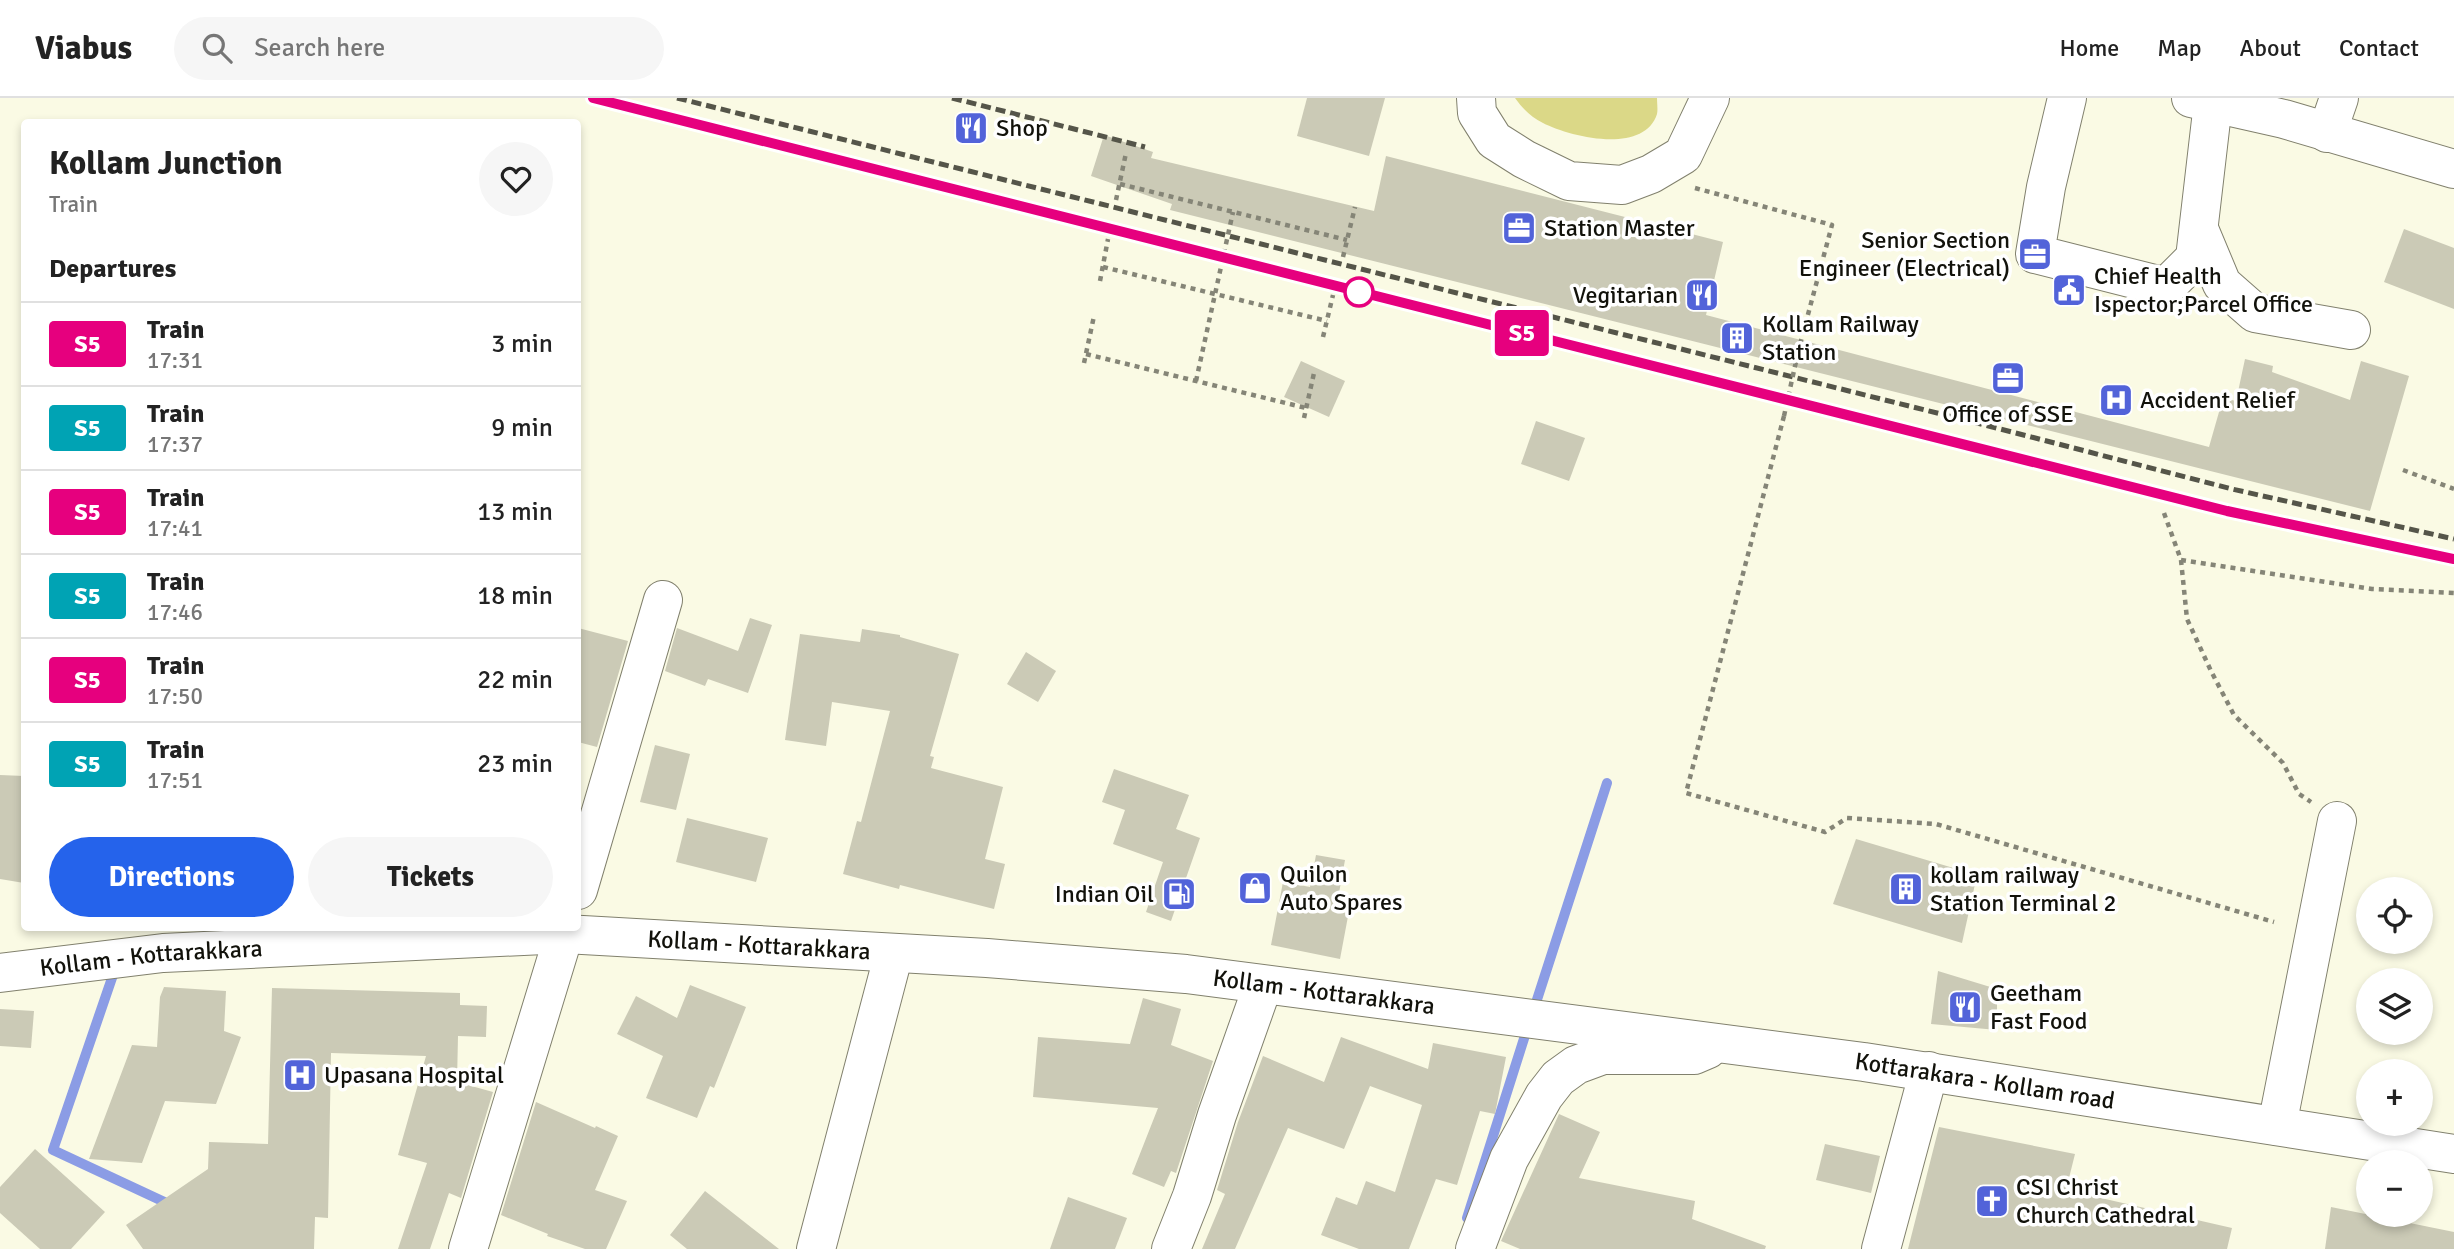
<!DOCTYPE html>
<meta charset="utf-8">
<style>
:root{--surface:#fff;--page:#f6f6f6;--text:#222;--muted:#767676;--line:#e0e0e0;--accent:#2563eb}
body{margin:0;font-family:Signika,sans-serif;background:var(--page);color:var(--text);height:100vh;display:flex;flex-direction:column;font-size:26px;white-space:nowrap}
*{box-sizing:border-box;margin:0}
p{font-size:23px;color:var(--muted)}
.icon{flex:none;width:38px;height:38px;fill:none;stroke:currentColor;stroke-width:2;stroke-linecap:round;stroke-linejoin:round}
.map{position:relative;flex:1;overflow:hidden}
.side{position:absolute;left:21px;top:21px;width:560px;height:812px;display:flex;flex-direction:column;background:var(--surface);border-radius:7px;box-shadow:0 4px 10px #0003}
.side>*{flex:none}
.badge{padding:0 14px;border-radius:5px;font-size:24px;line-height:46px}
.controls{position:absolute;left:2356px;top:779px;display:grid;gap:14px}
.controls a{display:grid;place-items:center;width:77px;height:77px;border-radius:50%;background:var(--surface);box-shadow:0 4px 10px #0003;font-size:35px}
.map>.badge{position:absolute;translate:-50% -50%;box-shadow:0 0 0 4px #fff}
h2{padding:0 28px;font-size:26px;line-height:63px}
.round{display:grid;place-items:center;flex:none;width:74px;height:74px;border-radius:37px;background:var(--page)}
.headline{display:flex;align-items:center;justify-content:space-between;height:119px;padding:0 28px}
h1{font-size:33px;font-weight:700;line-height:52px}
.button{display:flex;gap:14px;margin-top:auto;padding:14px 28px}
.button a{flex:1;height:80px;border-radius:42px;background:var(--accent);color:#fff;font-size:28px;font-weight:700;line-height:80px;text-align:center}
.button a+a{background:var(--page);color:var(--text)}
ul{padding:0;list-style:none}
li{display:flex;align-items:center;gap:21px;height:84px;padding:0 28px;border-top:2px solid var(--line)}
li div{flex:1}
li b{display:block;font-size:26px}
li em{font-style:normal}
li .badge{min-width:77px;font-weight:700;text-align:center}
header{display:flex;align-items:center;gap:42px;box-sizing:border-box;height:98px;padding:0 35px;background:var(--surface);border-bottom:2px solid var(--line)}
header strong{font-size:33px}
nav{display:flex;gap:38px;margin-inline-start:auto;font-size:24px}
.search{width:490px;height:63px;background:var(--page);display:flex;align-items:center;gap:18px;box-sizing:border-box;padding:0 24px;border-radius:38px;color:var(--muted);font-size:26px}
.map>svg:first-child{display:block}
</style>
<header>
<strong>Viabus</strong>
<div class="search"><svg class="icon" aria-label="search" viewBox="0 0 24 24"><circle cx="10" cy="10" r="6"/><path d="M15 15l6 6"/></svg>Search here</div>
<nav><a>Home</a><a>Map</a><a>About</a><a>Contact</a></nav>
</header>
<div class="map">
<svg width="2454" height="1151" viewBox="0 0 2454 1151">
<rect width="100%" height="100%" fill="#fafae4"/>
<path fill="#dbd887" d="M 1515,0 L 1657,0 C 1657,5 1658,12 1657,16 C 1644,57 1570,39 1543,25 C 1531,19 1523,11 1515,0 Z"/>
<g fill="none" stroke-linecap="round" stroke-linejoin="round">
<g stroke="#8b9ce5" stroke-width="10">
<path d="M 113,877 L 53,1052 L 173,1108"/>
<path d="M 1533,914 L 1607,685"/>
<path d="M 1467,1120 L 1528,928"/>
</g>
</g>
<g fill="#cbcab6">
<path d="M 1307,0 L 1385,0 L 1369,58 L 1297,38 Z"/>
<path d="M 1104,37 L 1153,54 L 1151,60 L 1374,113 L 1386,58 L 1723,144 L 1706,217 L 2209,349 L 2223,300 L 2236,303 L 2245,261 L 2273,268 L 2272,274 L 2350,302 L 2361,263 L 2409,278 L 2370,413 L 1170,112 L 1172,106 L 1091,78 Z"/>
<path d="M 2404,131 L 2454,150 L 2454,211 L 2384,184 Z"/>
<path d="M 1301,263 L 1345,283 L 1329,319 L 1284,299 Z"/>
<path d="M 1536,323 L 1585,340 L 1569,383 L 1521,366 Z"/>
<path d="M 750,520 L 772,527 L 748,595 L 708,581 L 705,588 L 665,573 L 677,530 L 738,553 Z"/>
<path d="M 578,530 L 628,543 L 597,649 L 578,644 Z"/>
<path d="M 862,531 L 900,537 L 900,539 L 959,556 L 930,658 L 934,659 L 931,670 L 1003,689 L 985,761 L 1005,766 L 994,811 L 900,787 L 899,791 L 843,776 L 857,723 L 861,724 L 890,613 L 832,604 L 826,648 L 785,642 L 800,536 L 860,544 Z"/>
<path d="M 1026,554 L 1056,573 L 1038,604 L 1007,586 Z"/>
<path d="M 655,647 L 690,656 L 676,712 L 640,704 Z"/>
<path d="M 1114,671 L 1189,697 L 1176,731 L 1200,740 L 1171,823 L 1146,814 L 1163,764 L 1113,746 L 1125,712 L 1102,704 Z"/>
<path d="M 0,677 L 24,678 L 24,785 L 0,781 Z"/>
<path d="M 687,720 L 768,740 L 756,784 L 676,764 Z"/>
<path d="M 1856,741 L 1977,777 L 1962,845 L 1833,806 Z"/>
<path d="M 1316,757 L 1345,762 L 1339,795 L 1352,797 L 1340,861 L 1271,847 L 1283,784 L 1310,789 Z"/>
<path d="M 1938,873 L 1997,891 L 1997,932 L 1931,926 Z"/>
<path d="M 690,887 L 746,909 L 714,990 L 710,988 L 697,1020 L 646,1000 L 663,958 L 617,936 L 636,898 L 677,920 Z"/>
<path d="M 164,889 L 226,893 L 224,933 L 241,939 L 216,1006 L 165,1003 L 142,1065 L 89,1061 L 132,947 L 157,949 L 160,899 Z"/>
<path d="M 272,890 L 460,895 L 460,907 L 487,908 L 486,939 L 458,938 L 457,984 L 493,994 L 461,1100 L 449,1095 L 430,1151 L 398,1151 L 427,1065 L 398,1057 L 426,958 L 331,955 L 328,1120 L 315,1119 L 314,1151 L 143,1151 L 126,1127 L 208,1071 L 209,1044 L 268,1046 Z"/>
<path d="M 1143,900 L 1181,911 L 1171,947 L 1213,963 L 1176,1075 L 1171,1073 L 1164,1089 L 1132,1076 L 1158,1010 L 1033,999 L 1038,939 L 1130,946 Z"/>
<path d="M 0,911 L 34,913 L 31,950 L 0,948 Z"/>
<path d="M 1341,939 L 1428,971 L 1433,945 L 1506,959 L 1495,1016 L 1480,1013 L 1457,1087 L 1436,1081 L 1409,1151 L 1359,1151 L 1321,1137 L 1336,1099 L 1357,1107 L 1366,1083 L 1395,1094 L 1422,1007 L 1370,988 L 1344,1051 L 1288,1030 L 1235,1151 L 1202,1151 L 1225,1096 L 1217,1092 L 1238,1024 L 1263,958 L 1324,984 Z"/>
<path d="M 536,1004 L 595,1030 L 596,1028 L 618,1038 L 595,1092 L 627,1103 L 606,1151 L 585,1151 L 547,1138 L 548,1136 L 501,1117 Z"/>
<path d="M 1559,1016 L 1600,1034 L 1579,1080 L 1695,1103 L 1692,1121 L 1766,1148 L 1765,1151 L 1520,1151 L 1501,1143 Z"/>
<path d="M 1939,1029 L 2075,1056 L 2066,1092 L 2232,1130 L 2227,1151 L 1908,1151 Z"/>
<path d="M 1825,1046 L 1880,1058 L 1871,1095 L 1816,1082 Z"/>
<path d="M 35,1051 L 105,1114 L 71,1151 L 40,1151 L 0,1115 L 0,1089 Z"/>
<path d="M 705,1093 L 752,1130 L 779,1151 L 687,1151 L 670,1137 Z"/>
<path d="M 1068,1099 L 1127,1120 L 1115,1151 L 1050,1151 Z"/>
<path d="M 2331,1109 L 2454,1134 L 2454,1151 L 2325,1151 Z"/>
</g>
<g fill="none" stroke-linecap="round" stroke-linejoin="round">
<g stroke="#81806d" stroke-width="40">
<g id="minor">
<path d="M 1476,0 L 1477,15 L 1494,42 L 1524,61 L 1569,83 L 1622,87 L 1651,76 L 1683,57 L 1710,0"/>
<path d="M 2067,0 L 2046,89 L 2035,156 L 2166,189 L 2195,160 L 2213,5"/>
<path d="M 2327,35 L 2339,0"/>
<path d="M 2199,131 L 2222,186 L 2255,215 L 2351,232"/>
<path d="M 578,792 L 663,502"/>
<path d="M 2277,1028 L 2337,723"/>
<path d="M 468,1151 L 566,830"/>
<path d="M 816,1151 L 894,855"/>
<path d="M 1171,1151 L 1192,1098 L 1217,1017 L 1263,887"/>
<path d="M 1475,1151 L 1509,1061 L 1544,998 L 1558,980 L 1576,967 L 1603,957 L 1694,957 L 1708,951"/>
<path d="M 1881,1151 L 1929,973"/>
</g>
</g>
<g stroke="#81806d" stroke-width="40">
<g id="major">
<path d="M 2191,0 L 2284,21 L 2454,71"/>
<path id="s1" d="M 0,875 L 163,855 L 565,836 L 987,860 L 1186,876 L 1864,964 L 2454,1056"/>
</g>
</g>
<g stroke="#858577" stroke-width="4.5" stroke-dasharray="5 5" stroke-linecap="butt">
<path d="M 1120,86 L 1347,142"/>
<path d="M 1695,90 L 1832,127 L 1799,250"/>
<path d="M 1116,102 L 1126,55"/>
<path d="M 1343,159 L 1355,109"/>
<path d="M 1103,169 L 1327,223"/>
<path d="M 1100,183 L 1108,141"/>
<path d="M 1323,239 L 1333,197"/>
<path d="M 1086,256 L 1306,310"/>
<path d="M 1084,265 L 1094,218"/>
<path d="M 1784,318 L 1686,695 L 1825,734 L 1847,720 L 1936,726 L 2274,824"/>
<path d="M 1304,320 L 1314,275"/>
<path d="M 2403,372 L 2454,391"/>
<path d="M 2164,415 L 2181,462 L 2187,521 L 2211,573 L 2234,617 L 2283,665 L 2299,696 L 2311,704"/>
<path d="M 2181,462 L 2372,491 L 2454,495"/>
</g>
<use href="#minor" stroke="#fff" stroke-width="38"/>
<use href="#major" stroke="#fff" stroke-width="38"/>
<g stroke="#555549" stroke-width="5" stroke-dasharray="10 5" stroke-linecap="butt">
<path d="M 593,0 L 2227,413 L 2454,461"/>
<path d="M 677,0 L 1981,326 L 2232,391 L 2454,441"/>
<path d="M 952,0 L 1145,49"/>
</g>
<g stroke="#858577" stroke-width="4.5" stroke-dasharray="5 5" stroke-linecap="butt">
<path d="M 1196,283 L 1233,114"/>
<path d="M 1784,318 L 1799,250"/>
</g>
</g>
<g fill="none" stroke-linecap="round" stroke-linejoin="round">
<g stroke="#fff" stroke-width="16">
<path id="line" d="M 593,0 L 2227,413 L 2454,461"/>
</g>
<use href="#line" stroke="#e6007e" stroke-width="10"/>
</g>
<defs>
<g id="restaurant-square" transform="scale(1.75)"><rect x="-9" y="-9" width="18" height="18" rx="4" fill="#5263d9" stroke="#fff"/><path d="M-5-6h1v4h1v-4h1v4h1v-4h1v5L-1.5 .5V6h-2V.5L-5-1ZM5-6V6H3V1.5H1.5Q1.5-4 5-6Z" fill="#fff"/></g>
<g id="office-square" transform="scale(1.75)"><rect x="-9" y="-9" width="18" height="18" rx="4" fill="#5263d9" stroke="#fff"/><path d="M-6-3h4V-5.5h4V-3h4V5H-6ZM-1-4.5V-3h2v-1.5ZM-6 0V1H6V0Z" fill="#fff"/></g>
<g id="civic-square" transform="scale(1.75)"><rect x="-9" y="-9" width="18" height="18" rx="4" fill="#5263d9" stroke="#fff"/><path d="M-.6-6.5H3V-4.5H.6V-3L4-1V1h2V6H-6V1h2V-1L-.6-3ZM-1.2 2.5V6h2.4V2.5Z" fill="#fff"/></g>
<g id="building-square" transform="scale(1.75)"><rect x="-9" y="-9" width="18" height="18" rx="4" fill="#5263d9" stroke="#fff"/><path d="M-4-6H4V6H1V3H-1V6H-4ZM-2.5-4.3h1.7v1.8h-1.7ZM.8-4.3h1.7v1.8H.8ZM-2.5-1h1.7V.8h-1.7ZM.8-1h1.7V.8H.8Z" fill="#fff"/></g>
<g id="hospital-square" transform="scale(1.75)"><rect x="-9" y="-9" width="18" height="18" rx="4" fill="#5263d9" stroke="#fff"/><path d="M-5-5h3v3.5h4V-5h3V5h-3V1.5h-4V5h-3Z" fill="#fff"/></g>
<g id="shop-square" transform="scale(1.75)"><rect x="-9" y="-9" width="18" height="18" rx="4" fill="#5263d9" stroke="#fff"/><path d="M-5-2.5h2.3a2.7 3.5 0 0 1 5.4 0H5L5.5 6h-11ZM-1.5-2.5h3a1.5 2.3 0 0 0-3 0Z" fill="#fff"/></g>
<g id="fuel-square" transform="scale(1.75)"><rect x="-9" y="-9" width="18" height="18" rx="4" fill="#5263d9" stroke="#fff"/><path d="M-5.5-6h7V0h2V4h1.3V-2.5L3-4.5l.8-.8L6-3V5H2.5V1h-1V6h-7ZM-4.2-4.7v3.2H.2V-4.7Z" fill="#fff"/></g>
<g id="church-square" transform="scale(1.75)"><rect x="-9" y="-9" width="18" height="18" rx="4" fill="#5263d9" stroke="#fff"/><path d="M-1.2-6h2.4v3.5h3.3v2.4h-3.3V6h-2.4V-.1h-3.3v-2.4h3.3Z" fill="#fff"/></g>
</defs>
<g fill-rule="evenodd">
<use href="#restaurant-square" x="971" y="30"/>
<use href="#office-square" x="1519" y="130"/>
<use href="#office-square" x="2035" y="156"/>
<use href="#civic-square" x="2069" y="192"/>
<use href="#restaurant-square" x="1702" y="197"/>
<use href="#building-square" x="1737" y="240"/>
<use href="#office-square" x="2008" y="280"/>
<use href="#hospital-square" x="2116" y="302"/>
<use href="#shop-square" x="1255" y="790"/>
<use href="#building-square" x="1906" y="791"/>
<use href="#fuel-square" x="1179" y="796"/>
<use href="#restaurant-square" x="1965" y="909"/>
<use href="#hospital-square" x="300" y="977"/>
<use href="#church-square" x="1992" y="1103"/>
</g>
<circle fill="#fff" stroke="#e6007e" stroke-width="3.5" cx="1359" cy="194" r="14"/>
<g text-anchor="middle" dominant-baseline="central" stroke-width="7" stroke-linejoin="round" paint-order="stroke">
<g font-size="24" fill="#12120b" stroke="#fff" text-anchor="start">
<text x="996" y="30">Shop</text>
<text x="1544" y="130">Station Master</text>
<text x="2010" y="142" text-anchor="end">Senior Section<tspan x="2010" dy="28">Engineer (Electrical)</tspan></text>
<text x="2094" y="178">Chief Health<tspan x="2094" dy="28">Ispector;Parcel Office</tspan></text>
<text x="1678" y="197" text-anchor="end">Vegitarian</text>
<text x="1762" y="226">Kollam Railway<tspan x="1762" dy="28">Station</tspan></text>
<text x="2140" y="302">Accident Relief</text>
<text x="2008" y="316" text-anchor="middle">Office of SSE</text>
<text x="1280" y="776">Quilon<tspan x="1280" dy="28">Auto Spares</tspan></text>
<text x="1930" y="777">kollam railway<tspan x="1930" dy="28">Station Terminal 2</tspan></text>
<text x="1154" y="796" text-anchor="end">Indian Oil</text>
<text x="1990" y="895">Geetham<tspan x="1990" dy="28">Fast Food</tspan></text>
<text x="324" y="977">Upasana Hospital</text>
<text x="2016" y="1089">CSI Christ<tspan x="2016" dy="28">Church Cathedral</tspan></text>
</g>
<g font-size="24" fill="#12120b" stroke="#fff">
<text stroke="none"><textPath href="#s1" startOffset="761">Kollam - Kottarakkara</textPath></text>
<text stroke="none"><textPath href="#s1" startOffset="152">Kollam - Kottarakkara</textPath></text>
<text stroke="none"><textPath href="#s1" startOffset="1328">Kollam - Kottarakkara</textPath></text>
<text stroke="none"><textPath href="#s1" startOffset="1995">Kottarakara - Kollam road</textPath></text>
</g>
</g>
</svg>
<div class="controls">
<a><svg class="icon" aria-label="locate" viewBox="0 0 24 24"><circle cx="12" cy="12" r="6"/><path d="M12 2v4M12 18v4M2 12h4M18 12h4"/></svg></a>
<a><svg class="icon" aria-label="layers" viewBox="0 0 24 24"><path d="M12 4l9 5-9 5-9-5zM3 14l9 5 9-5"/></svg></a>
<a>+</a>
<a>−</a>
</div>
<b class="badge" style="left:1522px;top:235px;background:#e6007e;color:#fff">S5</b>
<section class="side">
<div class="headline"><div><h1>Kollam Junction</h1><p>Train</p></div><a class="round"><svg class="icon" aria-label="heart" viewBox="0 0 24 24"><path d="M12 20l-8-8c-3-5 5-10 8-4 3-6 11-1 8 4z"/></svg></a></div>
<h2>Departures</h2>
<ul>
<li><span class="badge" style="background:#e6007e;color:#fff">S5</span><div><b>Train</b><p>17:31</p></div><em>3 min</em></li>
<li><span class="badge" style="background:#00a3b4;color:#fff">S5</span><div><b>Train</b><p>17:37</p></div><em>9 min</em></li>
<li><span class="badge" style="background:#e6007e;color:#fff">S5</span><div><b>Train</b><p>17:41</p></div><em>13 min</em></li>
<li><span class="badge" style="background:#00a3b4;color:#fff">S5</span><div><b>Train</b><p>17:46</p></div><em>18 min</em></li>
<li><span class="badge" style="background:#e6007e;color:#fff">S5</span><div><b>Train</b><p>17:50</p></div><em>22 min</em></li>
<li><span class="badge" style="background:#00a3b4;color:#fff">S5</span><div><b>Train</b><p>17:51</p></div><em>23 min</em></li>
</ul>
<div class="button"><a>Directions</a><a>Tickets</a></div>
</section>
</div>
